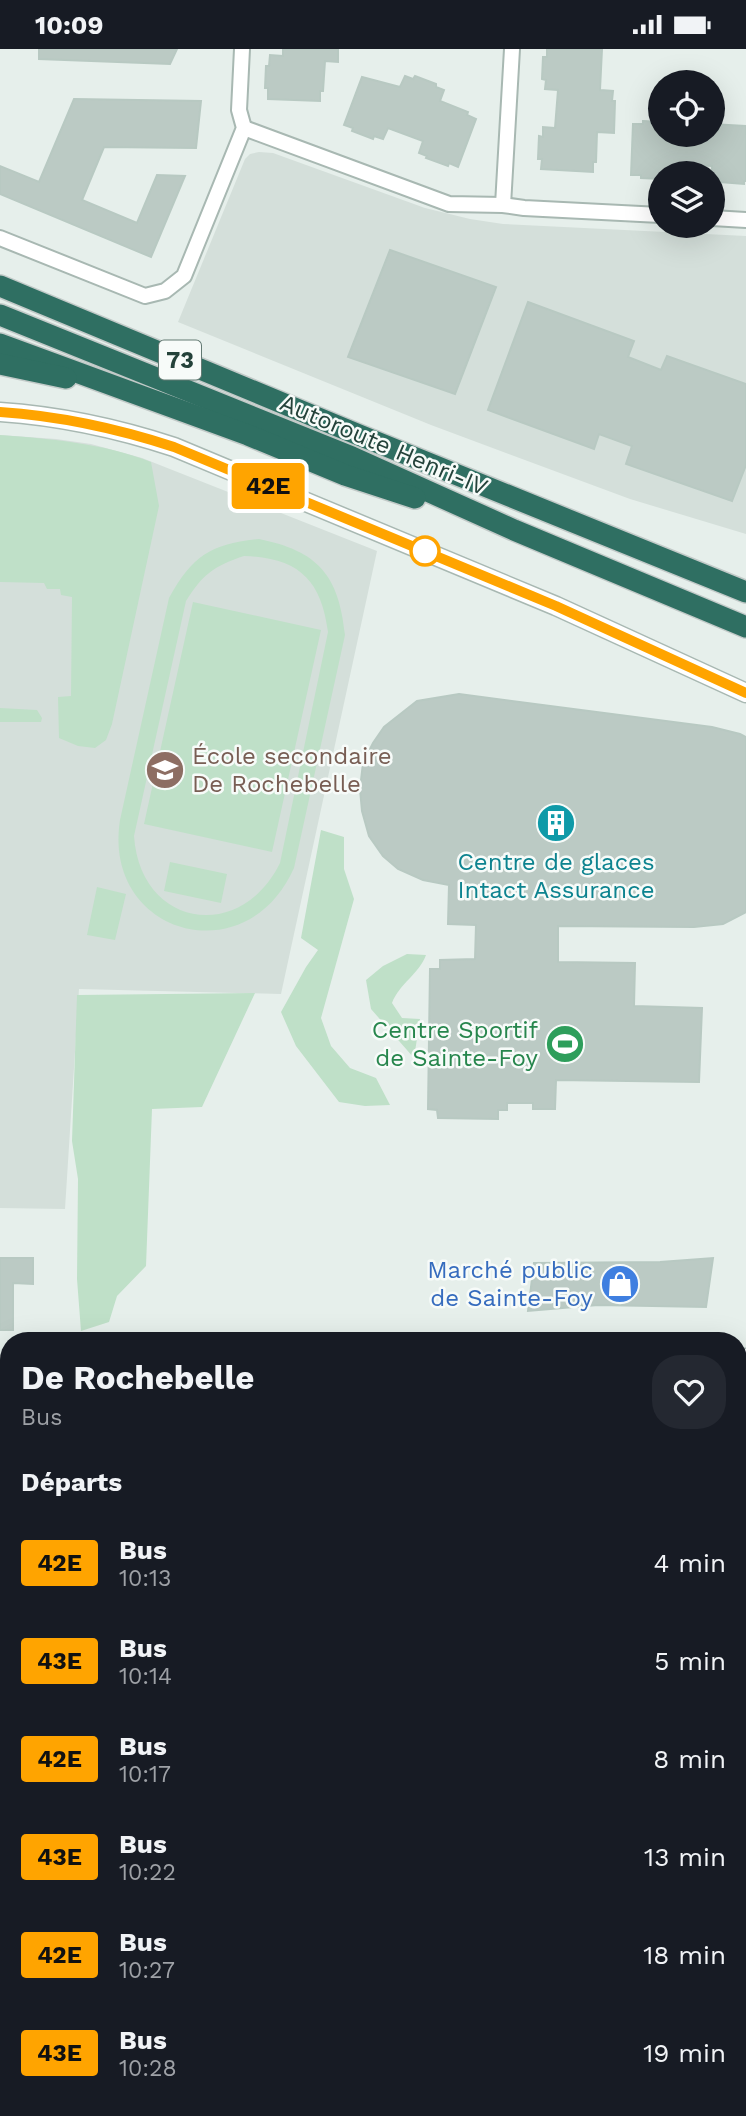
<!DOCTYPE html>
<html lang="fr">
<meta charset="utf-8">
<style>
:root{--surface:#171b24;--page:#242831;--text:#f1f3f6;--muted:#9ea1a6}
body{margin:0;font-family:"Work Sans",sans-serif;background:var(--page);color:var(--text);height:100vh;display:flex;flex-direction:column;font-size:26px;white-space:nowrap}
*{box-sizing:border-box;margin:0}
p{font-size:23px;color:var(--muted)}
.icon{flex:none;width:38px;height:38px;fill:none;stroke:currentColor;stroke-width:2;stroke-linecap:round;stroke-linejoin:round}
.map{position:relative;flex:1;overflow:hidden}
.sheet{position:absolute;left:0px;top:1283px;width:747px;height:786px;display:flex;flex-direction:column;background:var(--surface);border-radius:28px 28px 0 0;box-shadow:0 7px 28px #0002}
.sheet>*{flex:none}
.badge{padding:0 14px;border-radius:5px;font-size:24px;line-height:46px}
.tools{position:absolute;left:648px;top:21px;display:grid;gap:14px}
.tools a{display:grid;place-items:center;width:77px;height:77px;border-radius:50%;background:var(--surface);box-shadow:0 7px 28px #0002;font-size:35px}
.map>.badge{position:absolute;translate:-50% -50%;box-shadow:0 0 0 4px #fff}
h2{padding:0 21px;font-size:26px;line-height:63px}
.round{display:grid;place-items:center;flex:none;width:74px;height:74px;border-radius:28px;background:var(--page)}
.head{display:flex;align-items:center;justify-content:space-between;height:119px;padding:0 21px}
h1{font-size:33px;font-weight:700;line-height:52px}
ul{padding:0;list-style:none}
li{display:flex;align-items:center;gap:21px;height:98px;padding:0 21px}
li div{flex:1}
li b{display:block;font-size:26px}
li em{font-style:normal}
li .badge{min-width:77px;font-weight:700;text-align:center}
.status{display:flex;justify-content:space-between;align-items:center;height:49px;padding:0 35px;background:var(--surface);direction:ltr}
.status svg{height:19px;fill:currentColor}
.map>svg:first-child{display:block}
</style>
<div class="status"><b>10:09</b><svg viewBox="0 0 49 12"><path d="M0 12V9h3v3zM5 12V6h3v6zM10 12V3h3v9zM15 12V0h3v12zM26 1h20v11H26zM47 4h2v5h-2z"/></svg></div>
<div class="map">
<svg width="746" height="2067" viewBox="0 0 746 2067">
<rect width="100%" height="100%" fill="#e6efeb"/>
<g fill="#d4dfda">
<path d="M 259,103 L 273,104 L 425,159 L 470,170 L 503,175 L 746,187 L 746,485 L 630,450 L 431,376 L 178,273 L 245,110 L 250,105 Z"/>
<path d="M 0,386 L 56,390 L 91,395 L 142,409 L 377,502 L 281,945 L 79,940 L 65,1160 L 0,1159 Z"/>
<rect x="0" y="1320" width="9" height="357"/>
</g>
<g fill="#bfe0c8" fill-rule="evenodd">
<path d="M 0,386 C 52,390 102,394 151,413 L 159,457 L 112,675 L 106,691 L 95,699 L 78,697 L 59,689 L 58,648 L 71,647 L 72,548 L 61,546 L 60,540 L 47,540 L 44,534 L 0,533 Z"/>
<path d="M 259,490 C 318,502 339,526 345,586 L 294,819 C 246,927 102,885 120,771 L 169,549 C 193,506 211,495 259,490 ZM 244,507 C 298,509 321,530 328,583 L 280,814 C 240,895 140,878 134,787 L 186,552 C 203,525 214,517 244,507 Z"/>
<path d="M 193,553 L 321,581 L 272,803 L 144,775 Z"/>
<path d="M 0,659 L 37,661 L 42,669 L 41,673 L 0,673 Z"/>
<path d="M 321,781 L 344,788 L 344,820 L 354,850 L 321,969 L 331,997 L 350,1019 L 376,1029 L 390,1056 L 365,1057 L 339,1053 L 296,997 L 281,963 L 306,918 L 318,901 L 301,889 Z"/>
<path d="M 170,813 L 227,825 L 221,854 L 164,842 Z"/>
<path d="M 97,838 L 126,845 L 115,891 L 87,886 Z"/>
<path d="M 407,905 L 426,906 C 419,925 400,934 392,954 L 402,969 L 420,970 L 414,1009 L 371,960 L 366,931 L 383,917 Z"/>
<path d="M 255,944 L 202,1058 L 152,1060 L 146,1217 L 117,1247 L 109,1273 L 81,1282 L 77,1230 L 78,1130 L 72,1092 L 77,946 Z"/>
<path d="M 746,1511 L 746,1669 L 739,1669 L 738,1586 Z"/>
</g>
<g fill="#bbcac4" stroke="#b8c9c2" stroke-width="2">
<path d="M 39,0 L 177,0 L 170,15 L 39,10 Z"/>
<path d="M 283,0 L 338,0 L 338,13 L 325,12 L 323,42 L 320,42 L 320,52 L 268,50 L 268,39 L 265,39 L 266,17 L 269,17 L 270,6 L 283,7 Z"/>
<path d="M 547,0 L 602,0 L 600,41 L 613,42 L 612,52 L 615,52 L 614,84 L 597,83 L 596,113 L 593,113 L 593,123 L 541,120 L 542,110 L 538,110 L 539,87 L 543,88 L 543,78 L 555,79 L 558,41 L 545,40 L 546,31 L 542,30 L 543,8 L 547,8 Z"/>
<path d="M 405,27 L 413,30 L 415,27 L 436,35 L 436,38 L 444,41 L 440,52 L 468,63 L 467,66 L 476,70 L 458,118 L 449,114 L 448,117 L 426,109 L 427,107 L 419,104 L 423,92 L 388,79 L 383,90 L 374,87 L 373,90 L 352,82 L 353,79 L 344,76 L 362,28 L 400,38 Z"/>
<path d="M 74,50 L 201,52 L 196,99 L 104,98 L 82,151 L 137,174 L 157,126 L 185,127 L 151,208 L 0,145 L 0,117 L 39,133 Z"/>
<path d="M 643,72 L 660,73 L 660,86 L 712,86 L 712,75 L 746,77 L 746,132 L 744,132 L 744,135 L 720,133 L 720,130 L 712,130 L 712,117 L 674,115 L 674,124 L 660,124 L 660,130 L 641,129 L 641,126 L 631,126 L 633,75 L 643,75 Z"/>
<path d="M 390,201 L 496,238 L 455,345 L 348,308 Z"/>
<path d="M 528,253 L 634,292 L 628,308 L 661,321 L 667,307 L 746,335 L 746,416 L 732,452 L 626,415 L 632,397 L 599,385 L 594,400 L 488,361 Z"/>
<path d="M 459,645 L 712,678 L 740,685 L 746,688 L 746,863 L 723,875 L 694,878 L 558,877 L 558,913 L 635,914 L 634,957 L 702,959 L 699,1033 L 556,1031 L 555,1060 L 533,1060 L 533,1054 L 507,1054 L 507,1061 L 498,1061 L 498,1070 L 438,1069 L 437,1061 L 428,1060 L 430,920 L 440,920 L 440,911 L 475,910 L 476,876 L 448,875 L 449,836 L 423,831 L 398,820 L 383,807 L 369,787 L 362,762 L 360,740 L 363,714 L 373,694 L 384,678 L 417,652 Z"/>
<path d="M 0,1209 L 33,1209 L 33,1235 L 13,1234 L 13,1281 L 0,1281 Z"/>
<path d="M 713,1209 L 706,1258 L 598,1256 L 528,1262 L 534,1214 L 660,1213 Z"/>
</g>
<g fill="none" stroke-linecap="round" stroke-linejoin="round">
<g stroke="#a8b8b2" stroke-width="18">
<g id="minor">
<path d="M 244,79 L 449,155 L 503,156 L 524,159 L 660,166"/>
<path d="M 503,156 L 512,0"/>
<path d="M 712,169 L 746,171"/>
<path d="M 0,189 L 145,247 L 165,242 L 184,227 L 244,79 L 239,61 L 242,0"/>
<path d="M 738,1872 L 746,1872"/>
<path d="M 0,1887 L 9,1887"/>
<path d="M 738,2033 L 746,2033"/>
<path d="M 398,2060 L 398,2067"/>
<path d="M 707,2060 L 707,2067"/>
<path d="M 88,2067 L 88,2060"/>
<path d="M 247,2067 L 247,2060"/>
</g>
</g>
<g stroke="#a8b8b2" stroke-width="21">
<g id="tertiary">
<path d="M 0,363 C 60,367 116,379 174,398 L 556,557 L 746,644"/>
<path d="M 738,1309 L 746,1309"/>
</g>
</g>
<g stroke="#a4bbb3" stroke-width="23">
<g id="secondary">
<path d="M 738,1702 L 746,1702"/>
<path d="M 0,1706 L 9,1706"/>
</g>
</g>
<g stroke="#c2cac8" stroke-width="24">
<g id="motorway">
<path d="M 0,237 L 359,386 L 746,543"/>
<path d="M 0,266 L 352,408 L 514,481 L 746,578"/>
<path d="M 0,295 L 248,386 L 345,426 L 415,449"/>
<path d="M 0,315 L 66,329"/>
</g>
</g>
<use href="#minor" stroke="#fff" stroke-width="14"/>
<use href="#tertiary" stroke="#fff" stroke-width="18"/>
<use href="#secondary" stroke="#fff" stroke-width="19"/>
<use href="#motorway" stroke="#2f6f62" stroke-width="21"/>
</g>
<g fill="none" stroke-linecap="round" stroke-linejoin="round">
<g stroke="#fff" stroke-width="16">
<path id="line" d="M 0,363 C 60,367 116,379 174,398 L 556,557 L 746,644"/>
</g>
<use href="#line" stroke="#ffa400" stroke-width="10"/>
</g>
<defs>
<g id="school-disc" transform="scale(2.0125)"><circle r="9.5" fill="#8d6e63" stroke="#f7fbf9"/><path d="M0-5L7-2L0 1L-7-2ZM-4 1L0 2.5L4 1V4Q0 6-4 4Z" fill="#fff"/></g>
<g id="building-disc" transform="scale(2.0125)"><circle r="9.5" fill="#0f9aa8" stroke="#f7fbf9"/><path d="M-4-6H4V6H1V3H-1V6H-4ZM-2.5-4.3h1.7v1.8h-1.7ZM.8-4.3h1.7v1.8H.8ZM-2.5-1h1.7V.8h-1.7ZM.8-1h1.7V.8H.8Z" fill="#fff"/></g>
<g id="stadium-disc" transform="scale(2.0125)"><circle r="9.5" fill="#2e9e5b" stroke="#f7fbf9"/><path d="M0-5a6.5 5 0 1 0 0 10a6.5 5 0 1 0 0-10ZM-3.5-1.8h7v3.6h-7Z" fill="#fff"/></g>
<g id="shop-disc" transform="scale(2.0125)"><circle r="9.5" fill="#3f7fe0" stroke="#f7fbf9"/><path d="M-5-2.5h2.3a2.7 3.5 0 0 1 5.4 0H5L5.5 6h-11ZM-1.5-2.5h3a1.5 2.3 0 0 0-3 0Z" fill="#fff"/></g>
</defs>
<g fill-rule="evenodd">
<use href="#school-disc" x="165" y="721"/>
<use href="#building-disc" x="556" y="774"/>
<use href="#stadium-disc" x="565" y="995"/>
<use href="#shop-disc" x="620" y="1235"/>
</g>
<circle fill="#fff" stroke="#ffa400" stroke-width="3.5" cx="425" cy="502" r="14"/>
<g text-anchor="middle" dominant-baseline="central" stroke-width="5" stroke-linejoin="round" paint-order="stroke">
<rect fill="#f7fbf9" stroke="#637a73" stroke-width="2" x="159" y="291.5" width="42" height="39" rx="5"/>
<g font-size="23" font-weight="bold" fill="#24423a">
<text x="180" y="311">73</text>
</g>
<g font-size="24" fill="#24423a" stroke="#f7fbf9">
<text transform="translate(384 396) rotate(23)">Autoroute Henri-IV</text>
</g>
<g font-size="24" fill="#785e54" stroke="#f7fbf9" text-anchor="start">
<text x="192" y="707">École secondaire<tspan x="192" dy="28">De Rochebelle</tspan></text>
</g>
<g font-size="24" fill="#0d838f" stroke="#f7fbf9">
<text x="556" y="813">Centre de glaces<tspan x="556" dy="28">Intact Assurance</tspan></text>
</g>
<g font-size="24" fill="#27864d" stroke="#f7fbf9" text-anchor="end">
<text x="538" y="981">Centre Sportif<tspan x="538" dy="28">de Sainte-Foy</tspan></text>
</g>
<g font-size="24" fill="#366cbe" stroke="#f7fbf9" text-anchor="end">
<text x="593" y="1221">Marché public<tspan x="593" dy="28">de Sainte-Foy</tspan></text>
</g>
</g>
</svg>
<div class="tools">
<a><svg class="icon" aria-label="locate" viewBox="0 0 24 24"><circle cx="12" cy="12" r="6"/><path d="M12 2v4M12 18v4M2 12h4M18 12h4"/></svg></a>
<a><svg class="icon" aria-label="layers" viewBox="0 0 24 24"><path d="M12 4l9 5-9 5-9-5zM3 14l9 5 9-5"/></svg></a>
</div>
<b class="badge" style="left:268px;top:437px;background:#ffa400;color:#111">42E</b>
<section class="sheet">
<div class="head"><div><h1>De Rochebelle</h1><p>Bus</p></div><a class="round"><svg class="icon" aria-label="heart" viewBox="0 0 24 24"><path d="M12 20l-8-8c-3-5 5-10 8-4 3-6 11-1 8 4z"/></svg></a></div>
<h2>Départs</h2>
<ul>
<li><span class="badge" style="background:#ffa400;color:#111">42E</span><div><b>Bus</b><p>10:13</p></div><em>4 min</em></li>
<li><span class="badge" style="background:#ffa400;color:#111">43E</span><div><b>Bus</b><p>10:14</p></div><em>5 min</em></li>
<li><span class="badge" style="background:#ffa400;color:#111">42E</span><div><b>Bus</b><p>10:17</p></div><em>8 min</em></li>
<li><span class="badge" style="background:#ffa400;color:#111">43E</span><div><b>Bus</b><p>10:22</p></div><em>13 min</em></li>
<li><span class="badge" style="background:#ffa400;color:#111">42E</span><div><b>Bus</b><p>10:27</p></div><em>18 min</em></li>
<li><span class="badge" style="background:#ffa400;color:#111">43E</span><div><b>Bus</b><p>10:28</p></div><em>19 min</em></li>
</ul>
</section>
</div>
